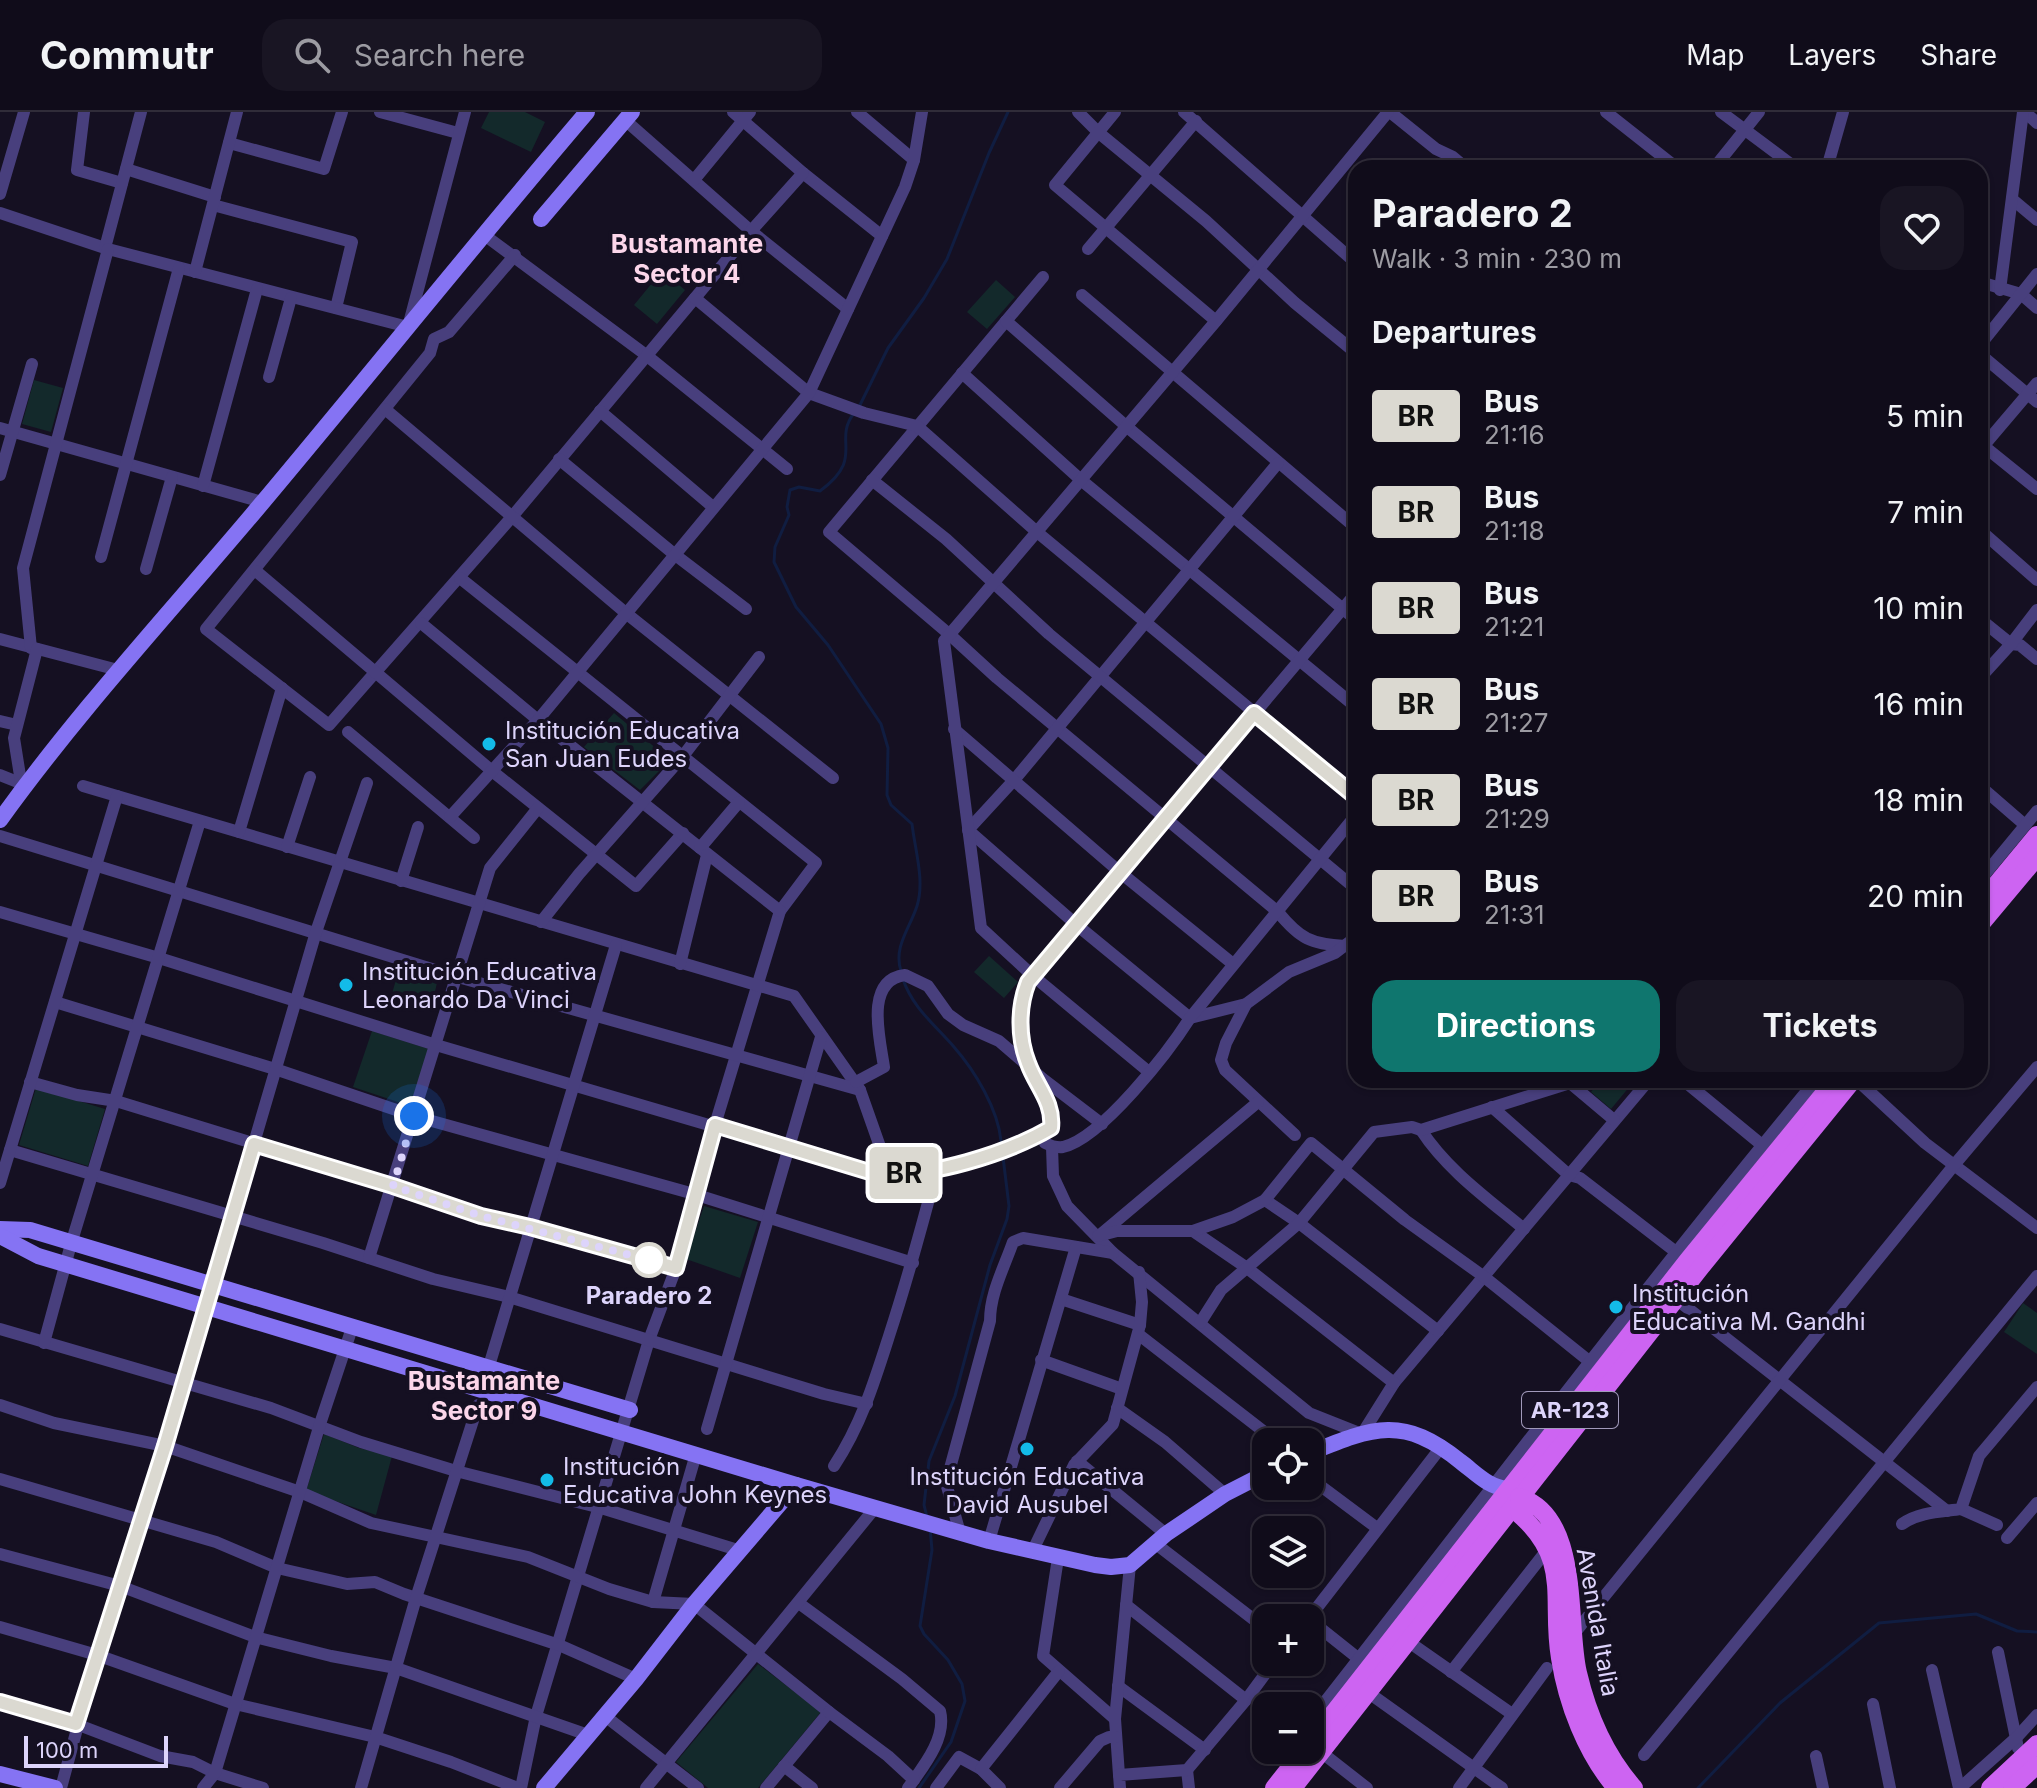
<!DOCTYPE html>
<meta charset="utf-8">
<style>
:root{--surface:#100c1a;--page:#191523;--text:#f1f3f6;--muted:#9c9ba2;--line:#302c39;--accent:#0f766e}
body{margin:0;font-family:Inter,sans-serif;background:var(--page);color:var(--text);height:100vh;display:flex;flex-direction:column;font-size:30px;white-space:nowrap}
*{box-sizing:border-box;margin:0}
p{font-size:26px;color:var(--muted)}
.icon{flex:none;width:44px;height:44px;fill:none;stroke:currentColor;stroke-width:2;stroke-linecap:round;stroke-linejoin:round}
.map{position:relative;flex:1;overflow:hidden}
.sheet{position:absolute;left:1348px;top:48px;width:640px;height:928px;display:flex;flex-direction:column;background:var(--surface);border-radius:24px;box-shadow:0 2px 6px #0004,0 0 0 2px var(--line)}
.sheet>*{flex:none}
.badge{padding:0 16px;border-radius:6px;font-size:28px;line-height:52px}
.fabs{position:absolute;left:1252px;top:1316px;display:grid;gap:16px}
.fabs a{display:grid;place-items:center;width:72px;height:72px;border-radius:16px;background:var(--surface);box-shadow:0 2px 6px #0004,0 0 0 2px var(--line);font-size:40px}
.scale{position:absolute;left:24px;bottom:20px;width:144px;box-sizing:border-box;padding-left:8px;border:4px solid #ddd4fb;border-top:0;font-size:22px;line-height:28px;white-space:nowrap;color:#ddd4fb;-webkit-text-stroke:6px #151022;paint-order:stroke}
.you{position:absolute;width:40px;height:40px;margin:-20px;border:6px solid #fff;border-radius:50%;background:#1a73e8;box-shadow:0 0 0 12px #1a73e833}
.map>.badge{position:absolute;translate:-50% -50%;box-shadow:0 0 0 4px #fff}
h2{padding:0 24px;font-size:30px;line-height:72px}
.round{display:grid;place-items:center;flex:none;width:84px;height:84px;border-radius:24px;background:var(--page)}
.head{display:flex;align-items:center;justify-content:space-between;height:136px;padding:0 24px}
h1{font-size:38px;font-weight:700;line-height:60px}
.button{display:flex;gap:16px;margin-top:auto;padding:16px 24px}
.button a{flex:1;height:92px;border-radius:24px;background:var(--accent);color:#fff;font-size:32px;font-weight:700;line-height:92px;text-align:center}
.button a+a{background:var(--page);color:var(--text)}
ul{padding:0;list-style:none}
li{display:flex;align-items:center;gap:24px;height:96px;padding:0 24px}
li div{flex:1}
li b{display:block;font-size:30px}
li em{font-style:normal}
li .badge{min-width:88px;font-weight:700;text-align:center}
header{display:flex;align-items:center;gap:48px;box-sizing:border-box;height:112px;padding:0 40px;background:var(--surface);border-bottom:2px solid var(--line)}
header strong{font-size:38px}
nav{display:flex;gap:44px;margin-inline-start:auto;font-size:28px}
.search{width:560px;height:72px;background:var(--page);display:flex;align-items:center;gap:20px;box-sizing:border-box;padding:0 28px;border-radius:24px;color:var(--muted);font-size:30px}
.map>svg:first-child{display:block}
</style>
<header>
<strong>Commutr</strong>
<div class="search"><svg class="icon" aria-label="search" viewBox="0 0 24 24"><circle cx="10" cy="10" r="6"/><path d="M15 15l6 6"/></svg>Search here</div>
<nav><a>Map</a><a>Layers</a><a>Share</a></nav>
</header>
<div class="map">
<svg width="2037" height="1676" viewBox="0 0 2037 1676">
<rect width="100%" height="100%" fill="#151022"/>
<g fill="#13292b">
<path d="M 489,0 L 525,0 L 545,10 L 531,40 L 481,16 Z"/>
<path d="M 662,159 L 685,178 L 657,212 L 634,193 Z"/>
<path d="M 996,168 L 1015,185 L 987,217 L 967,200 Z"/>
<path d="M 34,268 L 63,276 L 51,320 L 22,312 Z"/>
<path d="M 614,601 L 670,648 L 640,678 L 584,635 Z"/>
<path d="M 989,844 L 1018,870 L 1004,886 L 974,860 Z"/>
<path d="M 398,861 L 437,871 L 431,896 L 391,885 Z"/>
<path d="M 372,919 L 429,937 L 410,994 L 353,975 Z"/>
<path d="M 1601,968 L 1635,968 L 1611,997 L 1591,980 Z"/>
<path d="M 36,976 L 105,997 L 88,1054 L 19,1033 Z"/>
<path d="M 704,1094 L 758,1110 L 740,1166 L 686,1147 Z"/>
<path d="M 2023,1191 L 2037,1201 L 2037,1242 L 2004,1220 Z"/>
<path d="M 324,1322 L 359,1336 L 392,1344 L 376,1403 L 306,1379 Z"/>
<path d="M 758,1552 L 821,1600 L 758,1676 L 708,1676 L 676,1650 Z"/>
</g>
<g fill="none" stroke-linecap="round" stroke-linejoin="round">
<g stroke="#101d41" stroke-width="3">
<path d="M 859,295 L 888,236 L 924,186 L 947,147 L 989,41 L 1008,0"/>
<path d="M 854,301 C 832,330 866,345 820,379 L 799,375 L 790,378 L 787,395 L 789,403 L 775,435 L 774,450 L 796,495 L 828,533 L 881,612 L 888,636 L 887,683 L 891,693 L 912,712 C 915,738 925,769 917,794 C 910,816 893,835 901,859"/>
<path d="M 903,867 C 912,895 935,913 954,935 C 975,959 998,997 1001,1029"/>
<path d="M 927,1405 L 924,1393 L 929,1349 L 955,1284 L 990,1153 L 1007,1107 L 1009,1094 L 1003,1045"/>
<path d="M 919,1676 L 951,1630 L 965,1589 L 962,1572 L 948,1548 L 924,1522 L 920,1514 L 932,1438 L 930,1416"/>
<path d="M 1698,1676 L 1780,1591 L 1879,1511 L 1976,1502 L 2017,1519 L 2037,1520"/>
</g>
<g stroke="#483f7d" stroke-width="12">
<path d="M 84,0 L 77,58 L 122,71"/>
<path d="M 380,0 L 458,21"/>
<path d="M 733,0 L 803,61 L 882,124"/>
<path d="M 857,0 L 914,48"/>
<path d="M 1078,0 L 1099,21 L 1206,109 L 1295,191 L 1356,241"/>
<path d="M 1115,0 L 1055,73 L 1216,209"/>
<path d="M 1184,0 L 1356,151"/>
<path d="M 1390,0 L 1436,37 L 1453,45 L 1466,56"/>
<path d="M 1606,0 L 1677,56"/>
<path d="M 1721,0 L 1796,56"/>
<path d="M 2025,0 L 2037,11"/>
<path d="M 625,8 L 751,119 L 848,197"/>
<path d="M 229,31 L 324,57 L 342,0"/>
<path d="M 1714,56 L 1759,0"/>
<path d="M 1827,56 L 1843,0"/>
<path d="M 126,57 L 215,85"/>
<path d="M 694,68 L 750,0"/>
<path d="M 0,82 L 24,0"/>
<path d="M 2012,87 L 2037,108"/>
<path d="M 213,93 L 352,130 L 336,196"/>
<path d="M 0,101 L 108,137 L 408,215 L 465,0"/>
<path d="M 483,122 L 646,243 L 787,357"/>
<path d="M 105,136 L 141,0"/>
<path d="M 1088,137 L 1196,9"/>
<path d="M 515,143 L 449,220 L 434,227 L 430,241 L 206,517 L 329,613 L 511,406 L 751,119 L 803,61"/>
<path d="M 195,160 L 237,0"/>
<path d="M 1043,165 L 829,420 L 949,522 L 997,566 L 1278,800 C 1300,827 1311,832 1345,834"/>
<path d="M 1980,170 L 2021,182 L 2037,196"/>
<path d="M 2000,178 L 2023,0"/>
<path d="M 1082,183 L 1356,416"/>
<path d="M 695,186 L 809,281 L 864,301 L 917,314 L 1037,420 L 1356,685"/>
<path d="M 1006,209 L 1126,314 L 1356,508"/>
<path d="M 1980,233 L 2037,162"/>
<path d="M 1980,242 L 2037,290"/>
<path d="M 962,261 L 1081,368 L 1356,595"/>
<path d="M 269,265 L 291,186"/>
<path d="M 385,297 L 627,502 L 833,666"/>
<path d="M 600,299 L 713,395"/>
<path d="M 0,316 L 262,390"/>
<path d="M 1980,331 L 2037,377"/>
<path d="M 1980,338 L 2037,271"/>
<path d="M 559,347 L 674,442 L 746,497"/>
<path d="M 1278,351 L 1015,667 L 968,718 L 1078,814 L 1190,906 L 1246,892 L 1289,860 L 1335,841 L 1356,825"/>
<path d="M 0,363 L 32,252"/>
<path d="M 872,368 L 946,427 L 1049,522 L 1356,777"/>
<path d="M 203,374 L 257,177"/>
<path d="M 1980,418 L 2037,468"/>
<path d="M 101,445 L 179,156"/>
<path d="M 146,457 L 172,365"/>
<path d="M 256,459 L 492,659 L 636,774 L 683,721"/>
<path d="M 460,466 L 816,751 L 780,799 L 694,1082 L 676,1156 L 649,1228 L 536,1604 L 521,1676"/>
<path d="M 1980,507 L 2011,532 L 2020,533 L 2037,547"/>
<path d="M 421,511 L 538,608 L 780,799"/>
<path d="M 0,527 L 118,558"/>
<path d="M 31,536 L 23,456 L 108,137"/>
<path d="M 1980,566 L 2011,532 L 2037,498"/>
<path d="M 0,609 L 17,613"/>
<path d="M 954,617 L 1121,761 L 1233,852"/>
<path d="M 348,620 L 474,726"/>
<path d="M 0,663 L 25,673"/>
<path d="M 21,670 L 14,626 L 37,537"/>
<path d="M 83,674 L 794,884 L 860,978 L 890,1063"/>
<path d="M 1980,674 L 2025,713"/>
<path d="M 450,705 L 538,608 L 809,281 L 905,75 L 914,48 L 922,0"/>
<path d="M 239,720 L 282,576"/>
<path d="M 0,724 L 458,865 L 860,978"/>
<path d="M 287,735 L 310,665"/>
<path d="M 700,736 L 739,690"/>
<path d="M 1980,768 L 2037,699"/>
<path d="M 401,769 L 418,715"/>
<path d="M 0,800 L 159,846 L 436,933 L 876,1062 C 928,1066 1006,1041 1051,1016 C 1054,990 1036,974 1027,951 C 1017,926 1018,895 1028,870 L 1356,481"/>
<path d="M 541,810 L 579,762 L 683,644 L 759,545"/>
<path d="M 680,852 L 707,743"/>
<path d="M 55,890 L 275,957 L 414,1004 L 694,1082 L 913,1151"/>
<path d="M 1246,892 L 1226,931 L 1221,948 L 1225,958 L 1295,1023"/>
<path d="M 1149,960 L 1032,863 L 981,816 L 944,529 L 1216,209 L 1388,0"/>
<path d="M 1683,968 L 1762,1033"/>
<path d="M 1857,968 L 1925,1031 L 2037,1116"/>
<path d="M 30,970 L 77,983 L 116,989 L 393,1074 L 481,1104 L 676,1156"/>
<path d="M 856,970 L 884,955 C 880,927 864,868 905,863 L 928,874 L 948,902 L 963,913 L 999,929 L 1043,967 L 1102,1012"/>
<path d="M 1492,995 L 1569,1063 L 1580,1066 L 1676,1140"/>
<path d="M 1421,1018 C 1447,1058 1488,1087 1524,1117"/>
<path d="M 1045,1031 C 1051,1034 1056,1036 1063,1035 C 1102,1026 1169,939 1190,906 L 1356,703"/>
<path d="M 1052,1035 L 1053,1064 L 1067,1094 L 1113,1141 L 1309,1301 L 1362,1322 L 1394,1271 L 1649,968"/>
<path d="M 10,1038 L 323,1131 L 433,1167 L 509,1185 L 824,1282 L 867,1292"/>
<path d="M 0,1071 L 117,684"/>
<path d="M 1265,1088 L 1299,1111 L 1438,1219"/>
<path d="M 1193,1119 L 1247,1156 L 1394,1271"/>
<path d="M 1101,1122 L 1258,990"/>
<path d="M 1098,1124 L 1117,1119 L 1193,1119 L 1233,1105 L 1265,1088 L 1311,1031 L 1405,1108 L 1483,1164 L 1589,1249"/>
<path d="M 369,1146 L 490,756 L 538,696"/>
<path d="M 1061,1187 L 1140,1213"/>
<path d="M 1676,1187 L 1947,1399"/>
<path d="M 1200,1211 L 1221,1178 L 1299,1111 L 1374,1020 L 1412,1015 L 1421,1018 L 1570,971 L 1614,1008"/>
<path d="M 0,1217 L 271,1296 L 361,1330 L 456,1359 L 601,1396 L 741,1439"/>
<path d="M 1138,1222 L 1267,1322 L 1273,1330"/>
<path d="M 44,1231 L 71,1132 L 200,709"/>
<path d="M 1041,1248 L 1122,1277"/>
<path d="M 489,1254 L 616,833"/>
<path d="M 0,1293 L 54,1311 L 165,1334 L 300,1380 L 371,1411 L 528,1445 L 609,1477 L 653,1490 L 694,1492 L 829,1600 L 766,1676"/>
<path d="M 1117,1296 L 1165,1330 L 1225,1382"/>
<path d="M 707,1317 L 821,925"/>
<path d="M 1077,1349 L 1166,1422"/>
<path d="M 834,1354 C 861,1313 874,1271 889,1224 C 907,1169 922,1114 937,1057"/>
<path d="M 1310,1366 L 1377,1416"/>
<path d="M 0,1367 L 216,1430 L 277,1456 L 347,1472 L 375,1470 L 404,1482 L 559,1533 L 636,1567"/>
<path d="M 1961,1397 L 1997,1413"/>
<path d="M 1902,1412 C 1919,1400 1940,1400 1961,1397 L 1979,1344 L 2037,1275"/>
<path d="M 960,1421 L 946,1371 L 990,1209 C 990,1181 1004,1156 1013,1130 L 1023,1126 L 1113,1141"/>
<path d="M 2007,1426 L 2037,1391"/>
<path d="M 989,1429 L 1076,1135"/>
<path d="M 1156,1432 L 1266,1517"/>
<path d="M 1032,1440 L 1074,1353 L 1113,1312 L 1140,1213 L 1142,1190 L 1139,1160"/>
<path d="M 0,1442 L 120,1474 L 255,1525 L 331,1544 L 396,1556 L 588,1623"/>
<path d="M 1058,1446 L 1043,1544 L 1115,1607"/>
<path d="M 653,1490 L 696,1342"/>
<path d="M 800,1492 L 902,1567 L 940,1599 C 947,1626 923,1655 908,1676"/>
<path d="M 1126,1493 L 1246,1588"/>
<path d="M 1309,1506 L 1442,1334"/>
<path d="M 1310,1508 L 1359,1547"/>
<path d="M 0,1515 L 97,1543 L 235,1592 L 375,1625 L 451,1650 L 518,1676"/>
<path d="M 1573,1523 L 1955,1052 L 2037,955"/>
<path d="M 1409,1530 L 1512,1602"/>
<path d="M 1998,1540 L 2018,1636 L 2028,1646"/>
<path d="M 1932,1558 L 1959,1676"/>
<path d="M 1451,1560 L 1547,1438"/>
<path d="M 1118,1574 L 1205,1638"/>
<path d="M 1369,1581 L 1502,1676"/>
<path d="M 0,1590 L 76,1612 L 160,1644 L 193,1650 L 215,1661 L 263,1676"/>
<path d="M 1873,1592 L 1890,1676"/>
<path d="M 829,1600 L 888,1644 L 914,1668"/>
<path d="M 605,1604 L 698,1676"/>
<path d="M 1310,1609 C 1478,1395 1642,1178 1816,968"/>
<path d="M 1321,1640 L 1367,1676"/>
<path d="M 1644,1643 L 2037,1164"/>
<path d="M 1816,1644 L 1823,1676"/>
<path d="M 784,1654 L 812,1676"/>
<path d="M 1187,1658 L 1189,1676"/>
<path d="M 1119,1663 L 1115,1607 L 1130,1453"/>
<path d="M 61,1676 L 97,1543 L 165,1334 L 316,820 L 367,671"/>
<path d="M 203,1676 L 215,1661 L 320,1312 L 352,1216"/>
<path d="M 361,1676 L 416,1486 L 478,1293"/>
<path d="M 646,1676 L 875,1396"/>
<path d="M 936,1676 L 959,1645 L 981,1657"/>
<path d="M 1000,1676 L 981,1657 L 1059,1559"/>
<path d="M 1060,1676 L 1100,1629 L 1109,1625 L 1116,1625"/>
<path d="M 1120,1676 L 1119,1663 L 1187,1658 L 1246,1588 L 1274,1550"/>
<path d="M 1459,1676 L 1547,1556"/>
<path d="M 1960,1676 L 2017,1625 L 2037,1603"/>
</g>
<g stroke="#8573f3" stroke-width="16">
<path d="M 541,107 L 632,0"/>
<path d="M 0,708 C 80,597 174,496 262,391 C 371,261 477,129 587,0"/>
<path d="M 0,1117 L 30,1118 L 630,1298"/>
<path d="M 0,1124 L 38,1144 L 796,1373 L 989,1429 L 1095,1453 L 1111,1455 L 1130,1453 L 1166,1422 L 1225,1382 L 1266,1361"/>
<path d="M 1310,1341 C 1374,1315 1403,1303 1461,1350 C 1477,1362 1488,1375 1508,1377"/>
<path d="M 0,1662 L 55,1676"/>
<path d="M 544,1676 L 636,1567 L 694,1492 L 796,1373"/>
</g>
<g stroke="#cd64f2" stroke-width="18">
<path d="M 1980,792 L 2037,723"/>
<path d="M 1980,813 L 2037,745"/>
<path d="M 1310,1631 L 1688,1148 L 1835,968"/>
<path d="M 1274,1676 L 1304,1638"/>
<path d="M 1293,1676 L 1701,1155 L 1853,968"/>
<path d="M 1616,1676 C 1586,1641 1567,1591 1560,1546 C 1550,1488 1572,1449 1520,1403 L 1519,1385 C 1582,1404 1566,1512 1578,1561 C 1588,1604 1605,1643 1634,1676"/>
<path d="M 1990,1676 L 2037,1632"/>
<path d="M 2012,1676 L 2037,1653"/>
</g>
</g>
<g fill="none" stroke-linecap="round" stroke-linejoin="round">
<g stroke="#fff" stroke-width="18">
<path id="line" d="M 0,1590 L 76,1612 L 165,1334 L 254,1032 L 393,1074 L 481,1104 L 530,1115 L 676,1156 L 715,1013 L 876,1062 C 929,1066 1006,1042 1051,1016 C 1054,990 1036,974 1028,951 C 1018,926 1018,895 1028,870 L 1254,601 L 1356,685"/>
</g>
<use href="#line" stroke="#dbd9d1" stroke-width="12"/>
<path stroke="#ddd4fb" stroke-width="8" stroke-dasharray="0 14.4" d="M 414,1004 L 393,1074 L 481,1104 L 649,1148"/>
</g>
<g fill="#13bbe8" stroke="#151022" stroke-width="3">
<circle cx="489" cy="632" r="8"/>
<circle cx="346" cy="873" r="8"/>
<circle cx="1616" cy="1195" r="8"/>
<circle cx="1027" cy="1337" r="8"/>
<circle cx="547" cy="1368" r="8"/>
</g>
<circle fill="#fff" stroke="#dbd9d1" stroke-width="4" cx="649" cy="1148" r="16"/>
<g text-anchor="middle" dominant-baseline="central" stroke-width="8" stroke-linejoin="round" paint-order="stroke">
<rect fill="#151022" stroke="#a199ba" stroke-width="2" x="1522" y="1280" width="96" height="36" rx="6"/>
<g font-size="22" font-weight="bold" fill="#ddd4fb">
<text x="1570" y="1298">AR-123</text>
</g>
<g font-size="24" fill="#ddd4fb" stroke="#151022" text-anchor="start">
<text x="505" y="618">Institución Educativa<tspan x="505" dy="28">San Juan Eudes</tspan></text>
<text x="362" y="859">Institución Educativa<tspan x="362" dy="28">Leonardo Da Vinci</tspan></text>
<text x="1632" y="1181">Institución<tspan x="1632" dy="28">Educativa M. Gandhi</tspan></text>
<text x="563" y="1354">Institución<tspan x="563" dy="28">Educativa John Keynes</tspan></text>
<text x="1027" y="1364" text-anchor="middle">Institución Educativa<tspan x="1027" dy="28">David Ausubel</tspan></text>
</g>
<g font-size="24" font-weight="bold" fill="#ddd4fb" stroke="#151022">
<text x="649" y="1183">Paradero 2</text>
</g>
<g font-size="24" fill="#ddd4fb" stroke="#151022">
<text transform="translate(1598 1510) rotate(80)">Avenida Italia</text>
</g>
<g font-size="26" font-weight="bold" fill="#fcd6ea" stroke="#151022">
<text x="687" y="131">Bustamante<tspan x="687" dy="30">Sector 4</tspan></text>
<text x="484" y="1268">Bustamante<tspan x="484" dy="30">Sector 9</tspan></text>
</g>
</g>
</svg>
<div class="fabs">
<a><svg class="icon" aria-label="locate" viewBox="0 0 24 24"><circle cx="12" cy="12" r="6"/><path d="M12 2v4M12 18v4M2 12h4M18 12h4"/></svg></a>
<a><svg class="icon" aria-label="layers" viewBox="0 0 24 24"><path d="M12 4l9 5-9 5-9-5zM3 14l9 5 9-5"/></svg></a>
<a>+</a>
<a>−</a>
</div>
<div class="scale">100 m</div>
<div class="you" style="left:414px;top:1004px"></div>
<b class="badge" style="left:904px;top:1061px;background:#dbd9d1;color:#111">BR</b>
<section class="sheet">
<div class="head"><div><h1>Paradero 2</h1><p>Walk · 3 min · 230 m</p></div><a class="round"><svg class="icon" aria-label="heart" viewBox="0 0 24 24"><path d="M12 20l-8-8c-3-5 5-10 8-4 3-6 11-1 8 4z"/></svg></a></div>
<h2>Departures</h2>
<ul>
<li><span class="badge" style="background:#dbd9d1;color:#111">BR</span><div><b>Bus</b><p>21:16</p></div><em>5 min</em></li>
<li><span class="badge" style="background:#dbd9d1;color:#111">BR</span><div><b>Bus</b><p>21:18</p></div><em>7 min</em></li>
<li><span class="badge" style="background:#dbd9d1;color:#111">BR</span><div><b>Bus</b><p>21:21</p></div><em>10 min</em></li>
<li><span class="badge" style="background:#dbd9d1;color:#111">BR</span><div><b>Bus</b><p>21:27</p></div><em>16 min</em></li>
<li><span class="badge" style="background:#dbd9d1;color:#111">BR</span><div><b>Bus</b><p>21:29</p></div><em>18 min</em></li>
<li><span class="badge" style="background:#dbd9d1;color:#111">BR</span><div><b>Bus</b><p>21:31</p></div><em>20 min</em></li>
</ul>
<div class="button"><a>Directions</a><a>Tickets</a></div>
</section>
</div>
